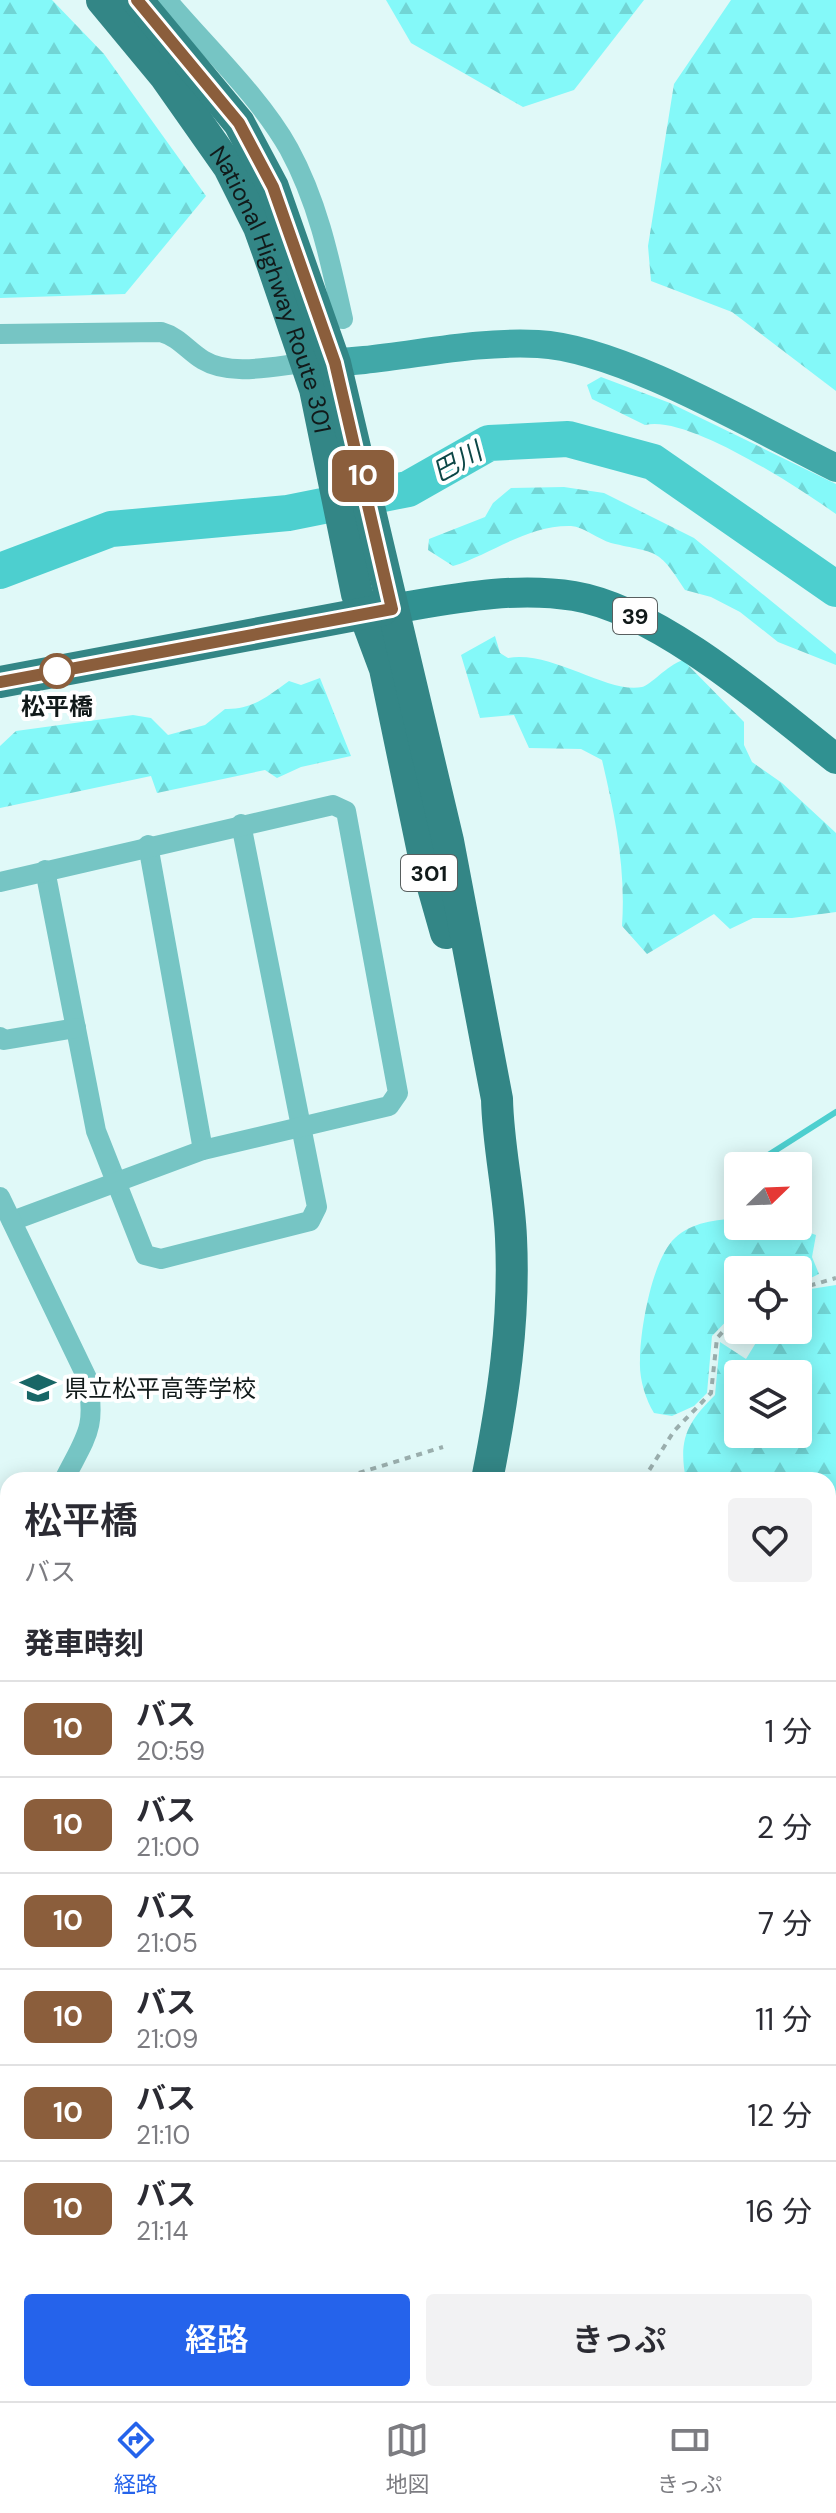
<!DOCTYPE html>
<html lang="ja">
<meta charset="utf-8">
<style>
:root{--surface:#fff;--page:#f2f2f3;--text:#2b2b33;--muted:#7c7c81;--line:#e1e1e2;--accent:#2563eb}
body{margin:0;font-family:"DM Sans","Noto Sans JP",sans-serif;background:var(--page);color:var(--text);height:100vh;display:flex;flex-direction:column;font-size:30px;white-space:nowrap}
*{box-sizing:border-box;margin:0}
p{font-size:26px;color:var(--muted)}
.icon{flex:none;width:44px;height:44px;fill:none;stroke:currentColor;stroke-width:2;stroke-linecap:round;stroke-linejoin:round}
.map{position:relative;flex:1;overflow:hidden}
.side{position:absolute;left:0px;top:1472px;width:836px;height:930px;display:flex;flex-direction:column;background:var(--surface);border-radius:24px 24px 0 0;box-shadow:0 4px 20px #0003}
.side>*{flex:none}
.badge{padding:0 16px;border-radius:12px;font-size:28px;line-height:52px}
.needle{width:52px;rotate:67deg}
.tools{position:absolute;left:724px;top:1152px;display:grid;gap:16px}
.tools a{display:grid;place-items:center;width:88px;height:88px;border-radius:8px;background:var(--surface);box-shadow:0 4px 20px #0003;font-size:40px}
.map>.badge{position:absolute;translate:-50% -50%;box-shadow:0 0 0 4px #fff}
h2{padding:0 24px;font-size:30px;line-height:72px}
.round{display:grid;place-items:center;flex:none;width:84px;height:84px;border-radius:8px;background:var(--page)}
.headline{display:flex;align-items:center;justify-content:space-between;height:136px;padding:0 24px}
h1{font-size:38px;font-weight:600;line-height:60px}
.button{display:flex;gap:16px;margin-top:auto;padding:16px 24px}
.button a{flex:1;height:92px;border-radius:8px;background:var(--accent);color:#fff;font-size:32px;font-weight:600;line-height:92px;text-align:center}
.button a+a{background:var(--page);color:var(--text)}
ul{padding:0;list-style:none}
li{display:flex;align-items:center;gap:24px;height:96px;padding:0 24px;border-top:2px solid var(--line)}
li div{flex:1}
li b{display:block;font-size:30px}
li em{font-style:normal}
li .badge{min-width:88px;font-weight:700;text-align:center}
.dock{display:flex;justify-content:space-around;align-items:center;height:112px;border-top:2px solid var(--line);background:var(--surface);font-size:22px;color:var(--muted)}
.dock a{display:grid;justify-items:center;gap:4px}
.dock .active{color:var(--accent)}
.map>svg:first-child{display:block}
</style>
<div class="map">
<svg width="836" height="2401" viewBox="0 0 836 2401">
<defs>
<pattern id="forest-firs" width="22" height="20" patternUnits="userSpaceOnUse" patternTransform="scale(2)"><rect width="22" height="20" fill="#84f9f9"/><path d="M5 1l3.5 6h-7zM16 11l3.5 6h-7z" fill="#71d5d5"/></pattern>
</defs>
<rect width="100%" height="100%" fill="#e0f9f8"/>
<g fill="url(#forest-firs)" fill-rule="evenodd">
<path d="M 0,0 L 52,0 L 104,54 L 206,196 L 125,294 L 0,298 Z"/>
<path d="M 386,0 L 644,0 L 574,90 L 523,107 L 411,43 Z"/>
<path d="M 731,0 L 836,0 L 836,391 L 732,312 L 651,281 L 648,246 L 674,84 Z"/>
<path d="M 601,377 L 670,403 L 836,484 L 836,514 C 799,488 687,414 645,425 L 592,399 L 587,385 Z"/>
<path d="M 564,487 L 604,493 L 694,538 L 836,654 L 836,665 L 778,642 L 740,612 L 711,597 L 685,590 C 658,547 657,554 611,543 C 598,539 584,527 571,526 C 527,525 492,554 453,566 L 428,550 L 429,539 L 485,517 L 493,503 L 511,488 Z"/>
<path d="M 495,636 L 500,653 L 508,658 C 552,650 607,694 642,687 C 651,685 666,666 683,660 L 744,722 L 744,745 L 752,762 L 782,783 L 836,833 L 836,912 L 792,918 L 753,918 L 730,929 L 714,914 L 647,954 L 622,926 C 626,868 615,816 602,760 L 581,749 L 529,748 L 514,715 L 480,718 L 461,655 Z"/>
<path d="M 320,678 L 351,756 L 301,767 L 277,778 L 265,770 L 157,793 L 151,776 L 0,808 L 0,746 L 16,731 L 133,715 L 151,718 L 168,735 L 205,725 L 225,709 C 252,710 268,696 289,681 L 301,685 Z"/>
<path d="M 738,1218 L 738,1226 L 790,1226 L 816,1235 L 812,1257 L 819,1274 L 798,1284 L 798,1270 L 738,1270 L 738,1309 L 712,1336 L 707,1393 L 694,1406 L 672,1416 L 654,1413 C 645,1398 639,1378 640,1360 C 640,1330 652,1259 675,1238 C 691,1222 717,1220 738,1218 Z"/>
<path d="M 836,1285 L 836,1646 L 828,1650 L 828,1480 L 686,1480 C 678,1439 687,1423 715,1395 L 720,1342 L 746,1359 L 757,1341 L 748,1330 L 798,1330 L 798,1291 ZM 738,1374 L 798,1374 L 798,1434 L 738,1434 Z"/>
<path d="M 836,1738 L 836,1829 L 828,1826 L 828,1744 Z"/>
<path d="M 8,1750 L 8,2394 L 265,2394 L 264,2401 L 0,2401 L 0,1813 C 9,1781 0,1779 0,1753 Z"/>
<path d="M 828,2134 L 836,2135 L 836,2401 L 490,2401 L 520,2394 L 828,2394 Z"/>
</g>
<g fill="none" stroke-linecap="round" stroke-linejoin="round">
<path stroke="#4dcfcf" stroke-width="6" d="M 751,1166 L 836,1112"/>
<path stroke="#4dcfcf" stroke-width="36" d="M 0,571 L 111,529 L 288,513 L 408,489 L 489,443 L 568,439 L 653,462 L 836,589"/>
<g stroke="#9aaead" stroke-width="4" stroke-dasharray="6 6" stroke-linecap="butt">
<path d="M 798,1289 L 836,1278"/>
<path d="M 336,1480 L 443,1447"/>
<path d="M 643,1480 L 674,1431 L 711,1393 L 717,1338 L 738,1315"/>
<path d="M 0,1900 C 2,1925 11,1960 0,1984"/>
<path d="M 0,2110 L 8,2108"/>
<path d="M 412,2401 L 416,2394"/>
</g>
<g stroke="#76c5c4" stroke-width="20">
<path d="M 167,0 C 206,46 260,97 289,149 C 318,202 330,260 343,319"/>
<path d="M 0,334 L 161,332 C 179,337 188,351 203,360 C 231,377 274,366 304,363"/>
<path d="M 148,845 L 203,1150"/>
<path d="M 45,870 L 96,1131 L 145,1255 L 161,1259 L 310,1221 L 317,1207 L 241,824"/>
<path d="M 0,882 L 333,805 L 346,811 L 398,1093 L 389,1106 L 203,1150 L 12,1221"/>
<path d="M 0,1037 L 4,1040 L 76,1028"/>
<path d="M 0,1197 L 87,1378 C 97,1429 86,1436 64,1480"/>
<path d="M 0,1560 L 8,1553"/>
<path d="M 0,1667 L 8,1674"/>
<path d="M 828,1837 L 836,1836"/>
<path d="M 828,2040 L 836,2041"/>
<path d="M 828,2122 L 836,2125"/>
</g>
<path stroke="#41a8a8" stroke-width="28" d="M 312,363 C 388,363 462,340 538,344 C 621,348 759,430 836,468"/>
<path stroke="#309191" stroke-width="30" d="M 392,609 C 452,599 513,586 574,596 C 659,610 769,706 836,759"/>
<g stroke="#338686" stroke-width="32">
<path id="s1" d="M 102,0 L 165,76 L 229,167 L 259,227 L 273,266 L 315,389 L 357,594 L 385,669 L 423,852 L 446,933"/>
<path d="M 137,0 L 239,123 L 273,187 L 335,363 L 448,841 L 497,1099 C 498,1146 509,1191 511,1238 C 515,1320 503,1400 487,1480"/>
<path d="M 0,682 L 382,610"/>
<path d="M 304,2401 L 306,2394"/>
</g>
</g>
<g fill="none" stroke-linecap="round" stroke-linejoin="round">
<g stroke="#fff" stroke-width="18">
<path id="line" d="M 0,682 L 392,609 L 335,363 L 273,187 L 239,123 L 137,0"/>
</g>
<use href="#line" stroke="#8b5e3c" stroke-width="12"/>
</g>
<defs>
<g id="school-bare" transform="scale(2.76)"><path d="M0-5L7-2L0 1L-7-2ZM-4 1L0 2.5L4 1V4Q0 6-4 4Z" fill="#186666" stroke="#fff" stroke-width="2.5" paint-order="stroke"/></g>
</defs>
<g fill-rule="evenodd">
<use href="#school-bare" x="38" y="1388"/>
</g>
<circle fill="#fff" stroke="#8b5e3c" stroke-width="4" cx="57" cy="671" r="16"/>
<g text-anchor="middle" dominant-baseline="central" stroke-width="8" stroke-linejoin="round" paint-order="stroke">
<g fill="#fff" stroke="#585f5f" stroke-width="2">
<rect x="613" y="598" width="44" height="36" rx="6"/>
<rect x="401" y="855" width="56" height="36" rx="6"/>
</g>
<g font-size="22" font-weight="bold" fill="#111a1a">
<text x="635" y="616">39</text>
<text x="429" y="873">301</text>
</g>
<g font-size="24" fill="#111a1a" stroke="#fff">
<text stroke="none"><textPath href="#s1" startOffset="340">National Highway Route 301</textPath></text>
</g>
<g font-size="24" font-weight="bold" fill="#111a1a" stroke="#fff">
<text x="57" y="706">松平橋</text>
</g>
<g font-size="24" fill="#111a1a" stroke="#fff" text-anchor="start">
<text x="64" y="1388">県立松平高等学校</text>
</g>
<g font-size="26" font-style="italic" fill="#0c4747" stroke="#fff">
<text transform="translate(457 462) rotate(-29)">巴川</text>
</g>
</g>
</svg>
<div class="tools">
<a><svg class="needle" viewBox="-14 -14 28 28"><path d="M0-13l5 13h-10z" fill="#e53935"/><path d="M0 13l5-13h-10z" fill="#7c7c81"/></svg></a>
<a><svg class="icon" aria-label="locate" viewBox="0 0 24 24"><circle cx="12" cy="12" r="6"/><path d="M12 2v4M12 18v4M2 12h4M18 12h4"/></svg></a>
<a><svg class="icon" aria-label="layers" viewBox="0 0 24 24"><path d="M12 4l9 5-9 5-9-5zM3 14l9 5 9-5"/></svg></a>
</div>
<b class="badge" style="left:363px;top:476px;background:#8b5e3c;color:#fff">10</b>
<section class="side">
<div class="headline"><div><h1>松平橋</h1><p>バス</p></div><a class="round"><svg class="icon" aria-label="heart" viewBox="0 0 24 24"><path d="M12 20l-8-8c-3-5 5-10 8-4 3-6 11-1 8 4z"/></svg></a></div>
<h2>発車時刻</h2>
<ul>
<li><span class="badge" style="background:#8b5e3c;color:#fff">10</span><div><b>バス</b><p>20:59</p></div><em>1 分</em></li>
<li><span class="badge" style="background:#8b5e3c;color:#fff">10</span><div><b>バス</b><p>21:00</p></div><em>2 分</em></li>
<li><span class="badge" style="background:#8b5e3c;color:#fff">10</span><div><b>バス</b><p>21:05</p></div><em>7 分</em></li>
<li><span class="badge" style="background:#8b5e3c;color:#fff">10</span><div><b>バス</b><p>21:09</p></div><em>11 分</em></li>
<li><span class="badge" style="background:#8b5e3c;color:#fff">10</span><div><b>バス</b><p>21:10</p></div><em>12 分</em></li>
<li><span class="badge" style="background:#8b5e3c;color:#fff">10</span><div><b>バス</b><p>21:14</p></div><em>16 分</em></li>
</ul>
<div class="button"><a>経路</a><a>きっぷ</a></div>
</section>
</div>
<nav class="dock">
<a class="active"><svg class="icon" aria-label="directions" viewBox="0 0 24 24"><path d="M12 3l9 9-9 9-9-9zM9 14v-3h6M13 9l2 2-2 2"/></svg>経路</a>
<a><svg class="icon" aria-label="map" viewBox="0 0 24 24"><path d="M3 6l6-2 6 2 6-2v14l-6 2-6-2-6 2zM9 4v14M15 6v14"/></svg>地図</a>
<a><svg class="icon" aria-label="tickets" viewBox="0 0 24 24"><path d="M3 7h18v10H3zM15 7v10"/></svg>きっぷ</a>
</nav>
